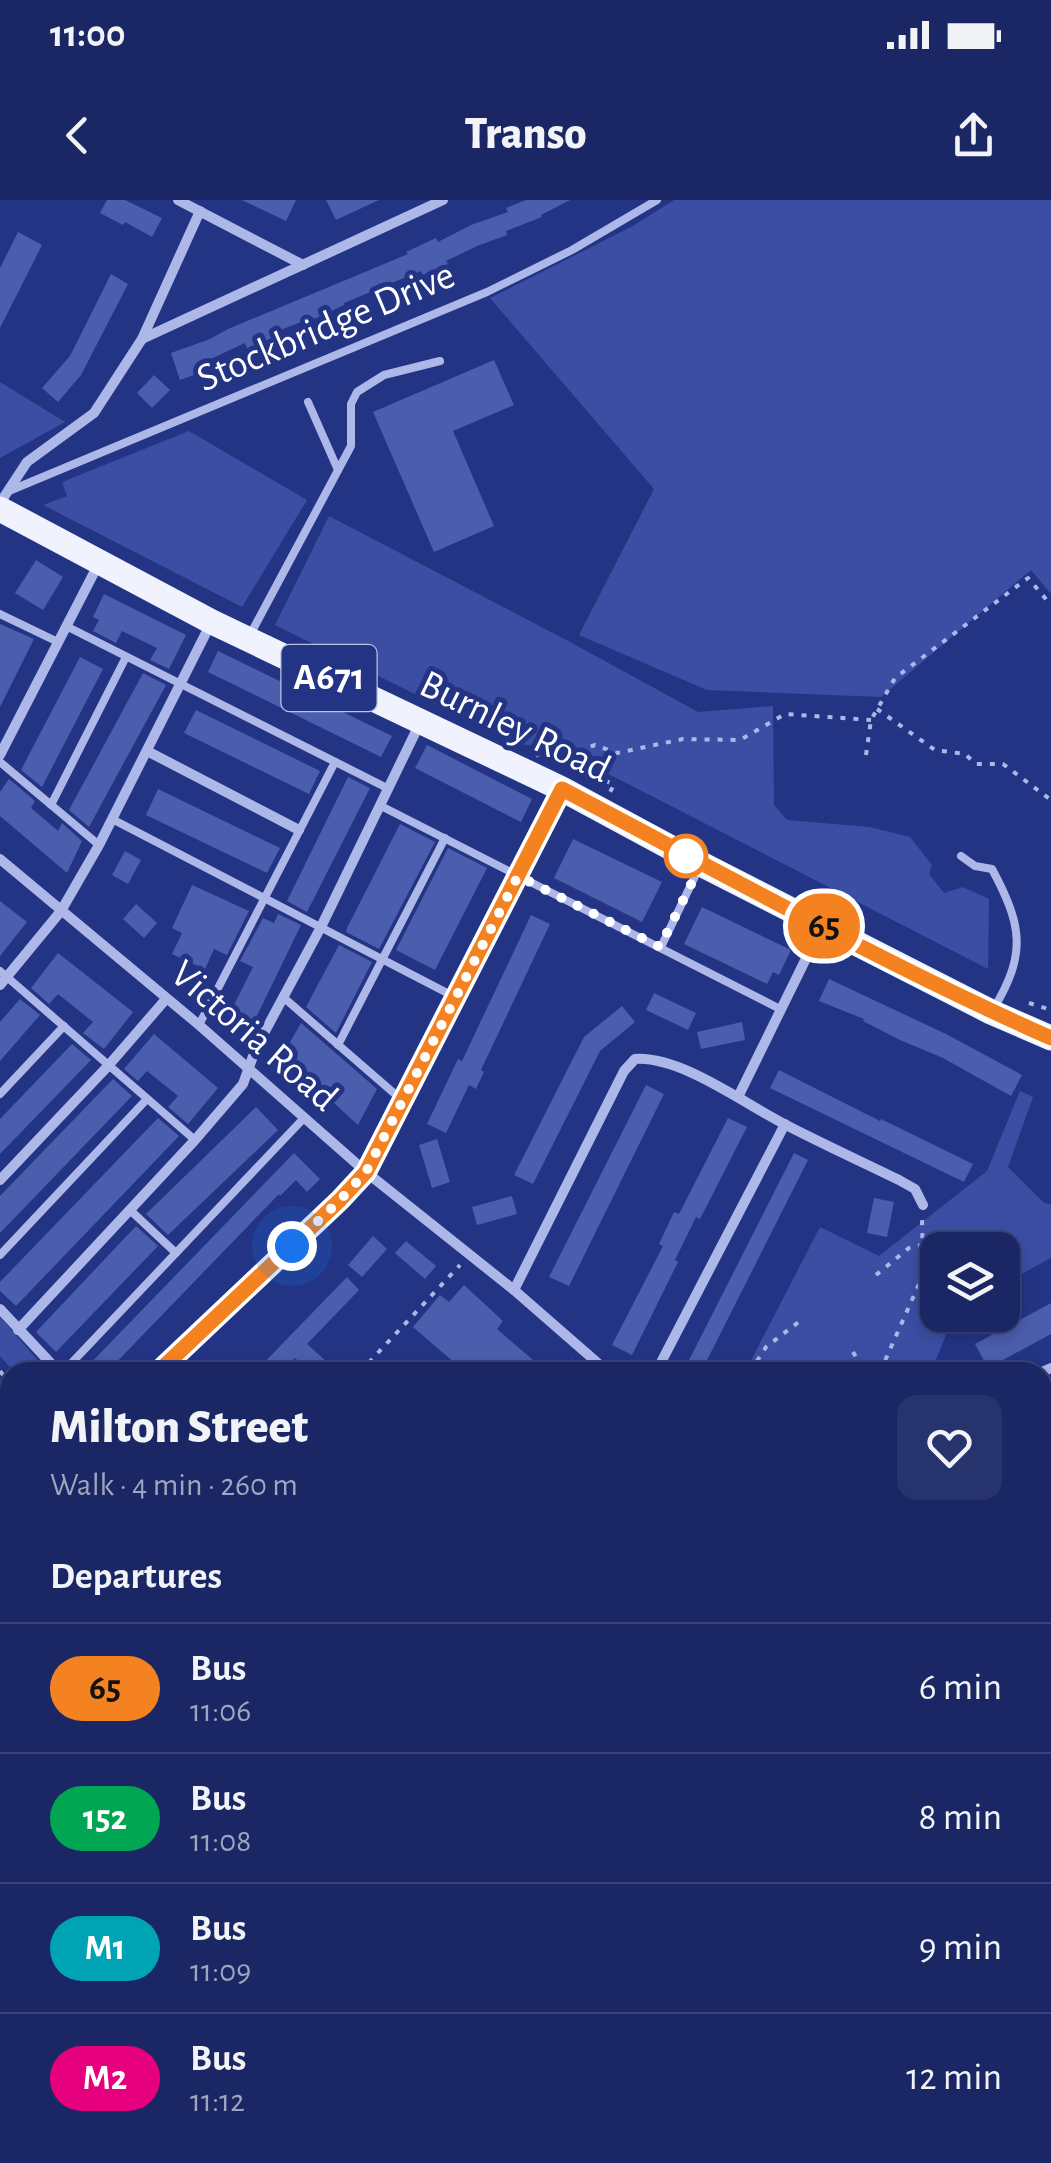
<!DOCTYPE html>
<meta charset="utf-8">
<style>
:root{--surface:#1a2764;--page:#27336d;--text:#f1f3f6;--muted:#9fa5bf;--line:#384478}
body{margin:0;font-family:"Alegreya Sans",sans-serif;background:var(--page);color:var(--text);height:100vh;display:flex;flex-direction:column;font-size:38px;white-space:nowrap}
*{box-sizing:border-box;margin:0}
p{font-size:32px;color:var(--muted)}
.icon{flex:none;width:55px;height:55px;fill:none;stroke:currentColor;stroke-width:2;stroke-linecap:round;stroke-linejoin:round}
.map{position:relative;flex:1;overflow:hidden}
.details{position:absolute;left:0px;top:1162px;width:1052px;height:802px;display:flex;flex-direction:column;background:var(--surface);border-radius:30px 30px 0 0;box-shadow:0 5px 15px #0003,0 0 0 2px var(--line)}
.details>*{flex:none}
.badge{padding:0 20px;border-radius:32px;font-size:35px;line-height:65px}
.controls{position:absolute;left:920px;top:1032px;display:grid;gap:20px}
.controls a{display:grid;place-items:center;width:100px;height:100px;border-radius:20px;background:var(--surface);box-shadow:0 5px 15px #0003,0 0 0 2px var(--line);font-size:50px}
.you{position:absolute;width:50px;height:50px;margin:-25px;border:8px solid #fff;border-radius:50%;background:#1a73e8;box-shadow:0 0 0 15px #1a73e833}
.map>.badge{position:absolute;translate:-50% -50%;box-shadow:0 0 0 5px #fff}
h2{padding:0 50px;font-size:38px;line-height:90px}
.round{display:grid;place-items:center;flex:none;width:105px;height:105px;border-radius:20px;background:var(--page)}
.head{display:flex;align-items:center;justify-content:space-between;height:170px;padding:0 50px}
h1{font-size:48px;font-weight:800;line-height:75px}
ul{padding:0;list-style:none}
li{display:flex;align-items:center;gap:30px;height:130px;padding:0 50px;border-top:2px solid var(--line)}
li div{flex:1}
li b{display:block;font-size:38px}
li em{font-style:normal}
li .badge{min-width:110px;font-weight:700;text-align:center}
.status{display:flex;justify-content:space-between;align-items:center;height:70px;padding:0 50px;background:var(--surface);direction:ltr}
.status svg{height:28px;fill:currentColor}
header{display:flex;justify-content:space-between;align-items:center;height:130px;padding:0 50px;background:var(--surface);font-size:45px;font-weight:800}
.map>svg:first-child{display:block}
</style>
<div class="status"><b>11:00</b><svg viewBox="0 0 49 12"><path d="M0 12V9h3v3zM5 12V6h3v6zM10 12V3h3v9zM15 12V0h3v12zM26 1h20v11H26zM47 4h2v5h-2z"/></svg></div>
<header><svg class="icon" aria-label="back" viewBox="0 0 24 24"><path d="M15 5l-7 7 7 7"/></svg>Transo<svg class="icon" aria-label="share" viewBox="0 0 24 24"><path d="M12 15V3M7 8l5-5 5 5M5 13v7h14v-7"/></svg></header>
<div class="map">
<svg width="1051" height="1963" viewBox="0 0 1051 1963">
<rect width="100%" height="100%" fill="#233485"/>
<g fill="#3b4ea4">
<path d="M 674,0 L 1051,0 L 1051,394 L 1031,370 L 881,497 L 707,490 L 579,435 L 654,289 L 490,98 L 631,27 Z"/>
<path d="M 0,182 L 65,222 L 0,258 Z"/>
<path d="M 189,231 L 307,300 L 242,407 L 43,305 L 67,296 L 62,282 Z"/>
<path d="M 329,316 L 572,443 L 698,512 L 773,506 L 774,605 L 787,620 L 870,627 L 910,637 L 932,665 L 929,674 L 944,693 L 963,687 L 989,699 L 988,769 L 558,548 L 516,544 L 275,425 Z"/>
<path d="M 1020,891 L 1033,897 L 1008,967 L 1044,1003 L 1051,1004 L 1051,1058 L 1003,1084 L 1002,1050 L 938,1050 L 938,1115 L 954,1115 L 931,1172 L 745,1172 L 820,1027 L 879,1056 L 987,971 Z"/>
<path d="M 0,1117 L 48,1172 L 14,1172 L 0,1156 Z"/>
<path d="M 1042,1630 L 1051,1631 L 1051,1846 L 1043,1847 Z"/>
<path d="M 10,1692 L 10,1955 L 542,1955 L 548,1963 L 0,1963 L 0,1697 Z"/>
</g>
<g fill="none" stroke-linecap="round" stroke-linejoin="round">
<g stroke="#a1afea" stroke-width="5">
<path d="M 0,1474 L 10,1478"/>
<path d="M 1042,1798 L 1046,1800 L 1051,1818"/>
</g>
</g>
<g fill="#4b5dad">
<path d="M 107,0 L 125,0 L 162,18 L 152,37 L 125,22 L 123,25 L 100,13 Z"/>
<path d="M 242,0 L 296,0 L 286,21 Z"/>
<path d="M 326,0 L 379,0 L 336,20 Z"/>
<path d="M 526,0 L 570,0 L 541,15 L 542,17 L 506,31 L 507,35 L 477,46 L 446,61 L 448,64 L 423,75 L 421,71 L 344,103 L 344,105 L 314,119 L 314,117 L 270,134 L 273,141 L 248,151 L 245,143 L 202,163 L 205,171 L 180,180 L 171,153 L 210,139 L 228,129 L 408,54 L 406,52 L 436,38 L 438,42 L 471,25 L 508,12 L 506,8 Z"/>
<path d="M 18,32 L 42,45 L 0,128 L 0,68 Z"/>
<path d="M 111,74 L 128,84 L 81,175 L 58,202 L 42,188 L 70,156 Z"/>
<path d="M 494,160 L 514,205 L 453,231 L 494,326 L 434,352 L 373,212 Z"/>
<path d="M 154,175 L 170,190 L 152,208 L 137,193 Z"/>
<path d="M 36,360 L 63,377 L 43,410 L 15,393 Z"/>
<path d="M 104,394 L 186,435 L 169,469 L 150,460 L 157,448 L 122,431 L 116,443 L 93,431 L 99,420 L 93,417 Z"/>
<path d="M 0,424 L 34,439 L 0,507 Z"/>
<path d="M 218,451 L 392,536 L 381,557 L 208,472 Z"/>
<path d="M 80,457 L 103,469 L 42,587 L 21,570 Z"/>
<path d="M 143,473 L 166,485 L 89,627 L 69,610 Z"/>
<path d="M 196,510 L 320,571 L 309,594 L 184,533 Z"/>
<path d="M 427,545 L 532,599 L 521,622 L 415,568 Z"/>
<path d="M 348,577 L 370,588 L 307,712 L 287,701 Z"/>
<path d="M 9,579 L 35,601 L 31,608 L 58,631 L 62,623 L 82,641 L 67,673 L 0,616 L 0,592 Z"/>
<path d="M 158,589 L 280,648 L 267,673 L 146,615 Z"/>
<path d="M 400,624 L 435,642 L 379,749 L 346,732 L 347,728 Z"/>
<path d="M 573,639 L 662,682 L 642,722 L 554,678 Z"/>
<path d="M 448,648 L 487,668 L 435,770 L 396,750 Z"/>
<path d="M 125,651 L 141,660 L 128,684 L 112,675 Z"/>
<path d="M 192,685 L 249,711 L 227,755 L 214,749 L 205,769 L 172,754 L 182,733 L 172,728 Z"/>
<path d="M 0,701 L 27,722 L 0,756 Z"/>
<path d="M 136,704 L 157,723 L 144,738 L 123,719 Z"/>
<path d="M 702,707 L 791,750 L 779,775 L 773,772 L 767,784 L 684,744 Z"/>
<path d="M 278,714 L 301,725 L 251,828 L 228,817 L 253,767 L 240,761 L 263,718 L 274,723 Z"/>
<path d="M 531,715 L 550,724 L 481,870 L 484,872 L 476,889 L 469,885 L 446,933 L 427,924 L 458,859 L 462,861 Z"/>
<path d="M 339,745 L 372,762 L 336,833 L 306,807 Z"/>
<path d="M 58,753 L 133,812 L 104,849 L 83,833 L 93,822 L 58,794 L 49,804 L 31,788 Z"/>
<path d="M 829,779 L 946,834 L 1022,875 L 1011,896 L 943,858 L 900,840 L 863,821 L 864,819 L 819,801 Z"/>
<path d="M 654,793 L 696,813 L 688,830 L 646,810 Z"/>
<path d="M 20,799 L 40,815 L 0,861 L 0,822 Z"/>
<path d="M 622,806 L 635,822 L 600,851 L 533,984 L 514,975 L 584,837 Z"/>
<path d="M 742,822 L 745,840 L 701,849 L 697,832 Z"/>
<path d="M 301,823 L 377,889 L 358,925 L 282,856 Z"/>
<path d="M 154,834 L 218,888 L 188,924 L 168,907 L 178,896 L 147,871 L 138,881 L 124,869 Z"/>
<path d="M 72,844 L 91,860 L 0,954 L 0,919 Z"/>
<path d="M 779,870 L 880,921 L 881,919 L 973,964 L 964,982 L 770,888 Z"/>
<path d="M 113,879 L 132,896 L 0,1033 L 0,996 Z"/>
<path d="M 646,885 L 664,894 L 569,1086 L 549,1077 Z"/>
<path d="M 256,907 L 278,930 L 168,1035 L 146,1014 Z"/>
<path d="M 158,918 L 179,936 L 16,1106 L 0,1091 L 0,1082 Z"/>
<path d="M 728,918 L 747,927 L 700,1019 L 696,1017 L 675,1060 L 678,1062 L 632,1155 L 612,1145 L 663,1046 L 659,1044 L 674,1012 L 679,1014 Z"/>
<path d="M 437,939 L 450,982 L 432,988 L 419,945 Z"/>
<path d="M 294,953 L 320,979 L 307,992 L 296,980 L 280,996 L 279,994 L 107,1172 L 82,1172 Z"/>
<path d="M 794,953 L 808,960 L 749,1077 L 701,1172 L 683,1172 Z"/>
<path d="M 512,996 L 517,1014 L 477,1025 L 472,1007 Z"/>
<path d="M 874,998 L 894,1002 L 887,1037 L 867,1033 Z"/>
<path d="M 136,1026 L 158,1046 L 56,1152 L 36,1132 Z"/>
<path d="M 373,1036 L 387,1049 L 362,1077 L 348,1065 Z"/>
<path d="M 406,1041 L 436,1066 L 425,1079 L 395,1053 Z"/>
<path d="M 347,1077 L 359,1090 L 307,1144 L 338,1172 L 310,1172 L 295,1158 L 281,1172 L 255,1172 Z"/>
<path d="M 464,1085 L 503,1121 L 497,1129 L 547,1172 L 449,1172 L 456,1164 L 413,1127 L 440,1095 L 449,1102 Z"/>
<path d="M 1051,1103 L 1051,1134 L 988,1168 L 975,1144 Z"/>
</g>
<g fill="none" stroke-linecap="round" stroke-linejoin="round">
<g stroke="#adb8e9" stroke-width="4" stroke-dasharray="5 8" stroke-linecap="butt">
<path d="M 877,509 L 935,550 L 965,554 L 976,564 L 1003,564 L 1051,600"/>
<path d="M 866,555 L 871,520 L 895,478 L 1028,378 L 1051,405"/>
<path d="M 536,556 L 544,550 L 614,585 L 610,592"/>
<path d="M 574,565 L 584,549 L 595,545 L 617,553 L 683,539 L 740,540 L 785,514 L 871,520"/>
<path d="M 1029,803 L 1051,810"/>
<path d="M 876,1075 L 909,1048 L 921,1045"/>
<path d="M 853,1152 L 865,1172"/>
<path d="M 370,1163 L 376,1172"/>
<path d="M 0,1171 L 10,1184"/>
<path d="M 360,1172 L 460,1065"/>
<path d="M 562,1172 L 573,1161"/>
<path d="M 750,1172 L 766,1147 L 800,1121"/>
<path d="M 880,1172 L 923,1075 L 922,1017"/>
<path d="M 0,1490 L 10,1492"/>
<path d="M 1042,1633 L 1051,1633"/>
<path d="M 0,1766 L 10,1818"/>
<path d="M 0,1865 L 10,1864"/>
<path d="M 0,1910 L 7,1936"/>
<path d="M 0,1939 L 10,1935"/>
<path d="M 552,1955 L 557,1963"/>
<path d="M 490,1963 L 497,1955"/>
</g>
<g stroke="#adb8e9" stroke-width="8">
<path d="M 308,202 L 338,270"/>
<path d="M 9,291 L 487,92 L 572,50 L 657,0"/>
<path d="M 0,414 L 58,442"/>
<path d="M 66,426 L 389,589"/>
<path d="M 250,435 L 351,246 L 351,204 L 357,192 L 384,175 L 440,161"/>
<path d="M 0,562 L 99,645"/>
<path d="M 51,605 L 126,457"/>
<path d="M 381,606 L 780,809"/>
<path d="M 112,619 L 455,797"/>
<path d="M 961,656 L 975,666 L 992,669 C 1022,725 1027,753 994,808"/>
<path d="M 661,747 L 698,670"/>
<path d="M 0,771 L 195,940"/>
<path d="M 283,797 L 403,901"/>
<path d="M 199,825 L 335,562"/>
<path d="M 338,845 L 445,638"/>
<path d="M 0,894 L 64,826"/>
<path d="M 130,1010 L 176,1053"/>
<path d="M 0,1055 L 147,899"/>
<path d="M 63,1172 L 304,918"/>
<path d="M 0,1462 L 10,1465"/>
</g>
<g stroke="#adb8e9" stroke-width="10">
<path d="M 178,0 L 303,65"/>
<path d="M 142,139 L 443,0"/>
<path d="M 0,303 L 27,262 L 94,213 L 142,139 L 200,11"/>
<path d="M 147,551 L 299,630"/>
<path d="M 0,555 L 99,363"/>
<path d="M 0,659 L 199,825 L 366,972 L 514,1090 L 608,1172"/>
<path d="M 0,785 L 61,711 L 99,645 L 210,425"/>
<path d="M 738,897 L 821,728"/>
<path d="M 0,980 L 108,866 L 166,799"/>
<path d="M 514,1090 L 624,871 L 635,859 C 682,856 746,905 788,926 C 825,945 862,962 899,980 L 915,989 L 923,1005"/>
<path d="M 0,1109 L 59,1172"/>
<path d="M 18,1130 L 195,940 L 243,884 L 256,848 L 321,727 L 419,525"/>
<path d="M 158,1172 L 340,1000 L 366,972 L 561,590"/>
<path d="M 656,1172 L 785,924"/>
<path d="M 1042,1172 L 1051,1168"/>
<path d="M 0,1259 L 10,1272"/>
<path d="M 0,1301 L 10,1293"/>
<path d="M 0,1354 L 10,1368"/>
<path d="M 1042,1533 L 1051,1534"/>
<path d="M 803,1955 L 806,1963"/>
<path d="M 976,1955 L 982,1963"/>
</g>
<path stroke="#f0f2fe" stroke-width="25" d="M 0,309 L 212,422 L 562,589 L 701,664 L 991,812 L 1051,838"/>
</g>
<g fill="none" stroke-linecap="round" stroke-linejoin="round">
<g stroke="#fff" stroke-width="22">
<path id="line" d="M 158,1172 L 340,1000 L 366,972 L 562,589 C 724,674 884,764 1051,838"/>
</g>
<use href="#line" stroke="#f58220" stroke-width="15"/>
<path stroke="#fff" stroke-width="10" stroke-dasharray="0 18" d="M 292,1046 L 340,1000 L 366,972 L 518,676 L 660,747 L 701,664 L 686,656"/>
</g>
<circle fill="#fff" stroke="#f58220" stroke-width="5" cx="686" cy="656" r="20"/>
<g text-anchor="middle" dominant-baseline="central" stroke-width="10" stroke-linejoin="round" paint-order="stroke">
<rect fill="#233485" stroke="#bdc2da" stroke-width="2.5" x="281.5" y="445" width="95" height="66" rx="8"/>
<g font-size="38" font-weight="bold" fill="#fff">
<text x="329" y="478">A671</text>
</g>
<g font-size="40" fill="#fff" stroke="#233485">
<text transform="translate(326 127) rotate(-23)">Stockbridge Drive</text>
<text transform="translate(515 527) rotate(26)">Burnley Road</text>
<text transform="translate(254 836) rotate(41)">Victoria Road</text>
</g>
</g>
</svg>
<div class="controls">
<a><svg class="icon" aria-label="layers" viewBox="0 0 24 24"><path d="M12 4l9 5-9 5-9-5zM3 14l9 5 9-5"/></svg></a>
</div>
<div class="you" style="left:292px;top:1046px"></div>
<b class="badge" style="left:824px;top:726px;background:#f58220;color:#111">65</b>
<section class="details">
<div class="head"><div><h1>Milton Street</h1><p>Walk · 4 min · 260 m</p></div><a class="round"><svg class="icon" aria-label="heart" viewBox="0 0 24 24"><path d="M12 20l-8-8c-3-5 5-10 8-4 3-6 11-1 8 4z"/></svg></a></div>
<h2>Departures</h2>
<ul>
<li><span class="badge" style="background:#f58220;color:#111">65</span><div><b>Bus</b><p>11:06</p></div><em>6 min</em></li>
<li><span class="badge" style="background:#00a651;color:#fff">152</span><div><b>Bus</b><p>11:08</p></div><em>8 min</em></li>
<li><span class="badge" style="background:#00a3b4;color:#fff">M1</span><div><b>Bus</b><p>11:09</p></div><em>9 min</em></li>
<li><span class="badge" style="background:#e6007e;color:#fff">M2</span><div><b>Bus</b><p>11:12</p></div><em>12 min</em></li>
</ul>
</section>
</div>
